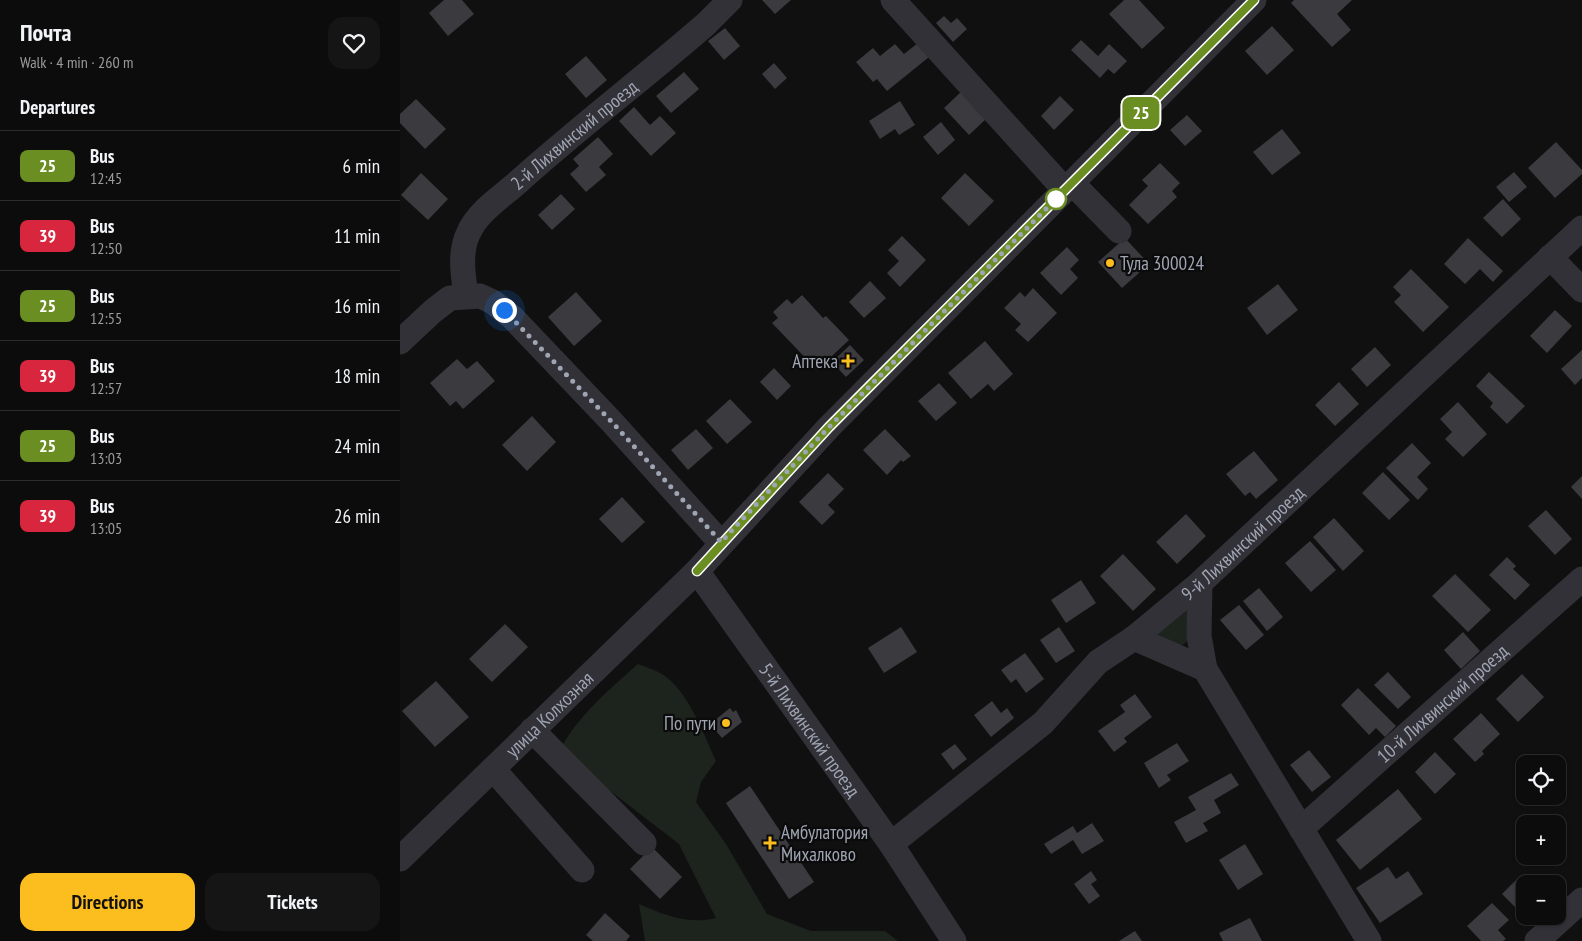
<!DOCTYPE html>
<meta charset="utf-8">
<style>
:root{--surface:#0c0c0d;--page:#151516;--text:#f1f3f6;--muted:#9a9b9d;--line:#2c2c2e;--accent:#fcbd1e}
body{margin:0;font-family:"PT Sans Narrow",sans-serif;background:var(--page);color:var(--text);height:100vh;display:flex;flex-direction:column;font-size:19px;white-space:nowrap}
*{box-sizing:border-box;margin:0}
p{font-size:16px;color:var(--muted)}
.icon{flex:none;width:28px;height:28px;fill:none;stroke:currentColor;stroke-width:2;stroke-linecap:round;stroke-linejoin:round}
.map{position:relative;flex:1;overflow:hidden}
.drawer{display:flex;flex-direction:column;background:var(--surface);width:400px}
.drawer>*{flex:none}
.badge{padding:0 10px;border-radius:8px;font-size:18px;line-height:32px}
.buttons{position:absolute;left:1116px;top:755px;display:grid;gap:10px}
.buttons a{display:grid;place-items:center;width:50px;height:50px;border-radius:10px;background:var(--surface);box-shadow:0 1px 4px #0004,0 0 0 1px var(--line);font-size:25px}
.you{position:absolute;width:25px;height:25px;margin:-12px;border:4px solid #fff;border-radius:50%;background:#1a73e8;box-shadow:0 0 0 8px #1a73e833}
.map>.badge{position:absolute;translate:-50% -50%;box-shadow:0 0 0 2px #fff}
h2{padding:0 20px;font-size:19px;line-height:45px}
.round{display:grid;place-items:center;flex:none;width:52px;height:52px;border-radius:15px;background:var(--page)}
.overview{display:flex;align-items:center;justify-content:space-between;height:85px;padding:0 20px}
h1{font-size:24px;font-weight:800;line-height:38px}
.action{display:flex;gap:10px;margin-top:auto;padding:10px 20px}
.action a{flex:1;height:58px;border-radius:15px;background:var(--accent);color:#111;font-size:20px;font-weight:800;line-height:58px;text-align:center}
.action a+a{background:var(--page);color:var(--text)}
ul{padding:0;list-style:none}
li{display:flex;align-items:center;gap:15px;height:70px;padding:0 20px;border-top:1px solid var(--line)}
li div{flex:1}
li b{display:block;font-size:19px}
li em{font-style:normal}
li .badge{min-width:55px;font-weight:700;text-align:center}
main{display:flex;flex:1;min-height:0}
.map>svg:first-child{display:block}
</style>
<main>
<section class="drawer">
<div class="overview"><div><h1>Почта</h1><p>Walk · 4 min · 260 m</p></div><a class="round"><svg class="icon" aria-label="heart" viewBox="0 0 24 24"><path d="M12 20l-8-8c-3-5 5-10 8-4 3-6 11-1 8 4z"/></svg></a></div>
<h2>Departures</h2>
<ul>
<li><span class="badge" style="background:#6b8e23;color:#fff">25</span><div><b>Bus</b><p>12:45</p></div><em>6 min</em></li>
<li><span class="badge" style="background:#d7263d;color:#fff">39</span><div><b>Bus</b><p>12:50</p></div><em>11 min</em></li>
<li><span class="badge" style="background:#6b8e23;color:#fff">25</span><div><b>Bus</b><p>12:55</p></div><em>16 min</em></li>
<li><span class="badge" style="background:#d7263d;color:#fff">39</span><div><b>Bus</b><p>12:57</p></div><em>18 min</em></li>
<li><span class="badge" style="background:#6b8e23;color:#fff">25</span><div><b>Bus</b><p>13:03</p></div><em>24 min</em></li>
<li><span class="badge" style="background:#d7263d;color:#fff">39</span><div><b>Bus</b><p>13:05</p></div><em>26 min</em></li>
</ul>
<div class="action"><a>Directions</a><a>Tickets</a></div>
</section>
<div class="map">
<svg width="1182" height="941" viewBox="0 0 1182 941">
<rect width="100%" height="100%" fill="#101011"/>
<g fill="#1c241d">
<path d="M 782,607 L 790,611 L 790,639 L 779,648 L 751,634 Z"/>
<path d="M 238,664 C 245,667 253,669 260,673 C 287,687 304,735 316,761 L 301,782 L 296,802 L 326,844 L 367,914 L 411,931 L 485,931 L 498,941 L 245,941 L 239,904 C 264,915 289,925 316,918 L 279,844 L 183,770 L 162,746 C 181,713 210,689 238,664 Z"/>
</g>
<g fill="#3a3a3f">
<path d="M 44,0 L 62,0 L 74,14 L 48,36 L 29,13 Z"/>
<path d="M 362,0 L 391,0 L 375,14 Z"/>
<path d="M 724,0 L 739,0 L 765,28 L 742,49 L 709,14 Z"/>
<path d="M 894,0 L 952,0 L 937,14 L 951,30 L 932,47 L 891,3 Z"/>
<path d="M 544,16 L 551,23 L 557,18 L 567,29 L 553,42 L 536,23 Z"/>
<path d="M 872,26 L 894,50 L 867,75 L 845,51 Z"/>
<path d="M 325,28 L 340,46 L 324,60 L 308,41 Z"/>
<path d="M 681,40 L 698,56 L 709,44 L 727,61 L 714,74 L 708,69 L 700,78 L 671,50 Z"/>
<path d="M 518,43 L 529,57 L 487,91 L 477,79 L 473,82 L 456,62 L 473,48 L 480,56 L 495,44 L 504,54 Z"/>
<path d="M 186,56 L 207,80 L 186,98 L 165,74 Z"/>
<path d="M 374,63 L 387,78 L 375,89 L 362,74 Z"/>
<path d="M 284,72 L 299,89 L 271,113 L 256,96 Z"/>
<path d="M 562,91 L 587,118 L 569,135 L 544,108 Z"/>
<path d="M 660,96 L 674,110 L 654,130 L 641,116 Z"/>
<path d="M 16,99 L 46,129 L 25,149 L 0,123 L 0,114 Z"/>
<path d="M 500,101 L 515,125 L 499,135 L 495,129 L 480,139 L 469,121 Z"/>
<path d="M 234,107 L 250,125 L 260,116 L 276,133 L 251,156 L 219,121 Z"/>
<path d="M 787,115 L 802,131 L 785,146 L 770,130 Z"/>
<path d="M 541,122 L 555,140 L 538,155 L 523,137 Z"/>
<path d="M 882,129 L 901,153 L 872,175 L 853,152 Z"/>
<path d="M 198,137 L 213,154 L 199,167 L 206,175 L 186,192 L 170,174 L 179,166 L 173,159 Z"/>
<path d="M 1156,142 L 1182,170 L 1182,174 L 1155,198 L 1128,168 Z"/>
<path d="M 760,163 L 780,183 L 772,191 L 777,197 L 748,224 L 729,205 L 748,186 L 742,180 Z"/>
<path d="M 1114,172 L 1127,187 L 1109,202 L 1096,187 Z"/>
<path d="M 21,173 L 48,199 L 28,220 L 1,195 Z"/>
<path d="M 565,173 L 594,201 L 569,226 L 541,198 Z"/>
<path d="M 161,194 L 175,209 L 152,230 L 138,215 Z"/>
<path d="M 1103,199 L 1121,219 L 1102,237 L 1083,218 Z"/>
<path d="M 502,236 L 526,260 L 500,287 L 487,273 L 499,261 L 488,250 Z"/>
<path d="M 725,238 L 749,264 L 722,288 L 698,262 Z"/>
<path d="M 1068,238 L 1103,271 L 1093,282 L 1080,269 L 1065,284 L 1044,264 Z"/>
<path d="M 667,247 L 679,260 L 670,269 L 678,278 L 661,295 L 640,273 Z"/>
<path d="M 1011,269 L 1049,307 L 1023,332 L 994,302 L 1001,295 L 993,287 Z"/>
<path d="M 470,281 L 486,298 L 464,318 L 449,302 Z"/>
<path d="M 878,284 L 898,310 L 867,335 L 847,308 Z"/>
<path d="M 633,288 L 657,313 L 628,342 L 615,330 L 621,324 L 604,308 L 620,292 L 625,297 Z"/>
<path d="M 176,292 L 202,321 L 174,346 L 148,317 Z"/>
<path d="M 402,295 L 423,318 L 426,316 L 449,340 L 417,370 L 372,323 L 378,318 L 373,312 L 387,299 L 392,304 Z"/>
<path d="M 1155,310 L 1172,326 L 1147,353 L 1130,336 Z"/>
<path d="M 585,341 L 613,374 L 594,391 L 588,384 L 571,399 L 548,373 Z"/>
<path d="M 450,345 L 464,360 L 446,377 L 432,362 Z"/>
<path d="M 975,347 L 991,365 L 967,387 L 951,369 Z"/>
<path d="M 1182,350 L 1182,378 L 1175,385 L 1161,369 Z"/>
<path d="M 57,359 L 67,369 L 77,361 L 95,381 L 63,409 L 56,401 L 50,406 L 30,383 Z"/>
<path d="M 374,368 L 391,386 L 377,400 L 360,382 Z"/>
<path d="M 1089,372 L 1125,406 L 1107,424 L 1090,407 L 1093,403 L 1076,386 Z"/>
<path d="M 939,382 L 959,404 L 935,426 L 915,405 Z"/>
<path d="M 539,383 L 557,403 L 536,421 L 518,401 Z"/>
<path d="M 330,399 L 352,422 L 327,444 L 306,421 Z"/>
<path d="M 1058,402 L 1087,434 L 1063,457 L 1045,439 L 1052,432 L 1040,419 Z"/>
<path d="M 132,416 L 156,442 L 127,471 L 102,445 Z"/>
<path d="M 296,429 L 313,448 L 288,470 L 271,450 Z"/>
<path d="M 485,429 L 511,456 L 503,462 L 501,460 L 487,475 L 463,450 Z"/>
<path d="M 1012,443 L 1031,463 L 1017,477 L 1028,489 L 1018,500 L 986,468 Z"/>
<path d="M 854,451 L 878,480 L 856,499 L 850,492 L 845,496 L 826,474 Z"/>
<path d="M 983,472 L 1010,500 L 989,520 L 962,493 Z"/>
<path d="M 428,473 L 444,489 L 428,505 L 435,512 L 422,525 L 399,502 Z"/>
<path d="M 1182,476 L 1182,499 L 1171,487 Z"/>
<path d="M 222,497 L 245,522 L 222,543 L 199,519 Z"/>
<path d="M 1146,510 L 1172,539 L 1155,555 L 1128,526 Z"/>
<path d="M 786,514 L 806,536 L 777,564 L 756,542 Z"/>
<path d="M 934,518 L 964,551 L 943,571 L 913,537 Z"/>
<path d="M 910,541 L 936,570 L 911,592 L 885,563 Z"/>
<path d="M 723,554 L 756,589 L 733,611 L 700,576 Z"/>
<path d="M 1107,557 L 1116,566 L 1113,569 L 1130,585 L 1115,600 L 1089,575 Z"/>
<path d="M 1055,574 L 1091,610 L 1068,632 L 1032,596 Z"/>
<path d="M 681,580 L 696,603 L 666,623 L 651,600 Z"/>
<path d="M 859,588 L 883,617 L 867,631 L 843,601 Z"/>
<path d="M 839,605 L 864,635 L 846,650 L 820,620 Z"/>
<path d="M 105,624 L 128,647 L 92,682 L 69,659 Z"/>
<path d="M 501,627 L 517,652 L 484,673 L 468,648 Z"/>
<path d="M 659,627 L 675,651 L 656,663 L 640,640 Z"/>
<path d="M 1063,632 L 1080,651 L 1061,669 L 1044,650 Z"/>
<path d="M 625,653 L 644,679 L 626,693 L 616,679 L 611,683 L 601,670 Z"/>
<path d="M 988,672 L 1011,697 L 998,709 L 974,685 Z"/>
<path d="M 1122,674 L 1144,697 L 1118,722 L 1096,699 Z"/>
<path d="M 36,681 L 69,717 L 35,747 L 2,711 Z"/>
<path d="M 958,688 L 996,726 L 985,737 L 976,728 L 969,735 L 941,705 Z"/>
<path d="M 735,694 L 752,717 L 724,738 L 727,742 L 714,752 L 698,731 L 725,712 L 720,705 Z"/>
<path d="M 592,701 L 601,713 L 607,708 L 614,718 L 591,737 L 574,715 Z"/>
<path d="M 330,708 L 333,712 L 336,710 L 342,722 L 322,738 L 310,724 Z"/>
<path d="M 1081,713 L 1100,734 L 1082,751 L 1084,754 L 1075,762 L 1053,739 Z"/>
<path d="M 777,743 L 789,761 L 767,775 L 771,780 L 759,788 L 744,763 Z"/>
<path d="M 555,744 L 567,759 L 553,770 L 541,754 Z"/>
<path d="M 909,750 L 931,777 L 912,792 L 890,765 Z"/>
<path d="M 1035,752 L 1056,774 L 1035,794 L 1015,772 Z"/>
<path d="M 831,773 L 839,785 L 814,800 L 821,813 L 803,823 L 808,831 L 786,843 L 774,822 L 796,810 L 788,797 Z"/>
<path d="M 350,786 L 414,882 L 389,899 L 326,803 Z"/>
<path d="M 998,789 L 1022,819 L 960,870 L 936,840 Z"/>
<path d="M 692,823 L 704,841 L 682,854 L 673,840 L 651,854 L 644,844 L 673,826 L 677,833 Z"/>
<path d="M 845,844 L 863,874 L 838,890 L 819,860 Z"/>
<path d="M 252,847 L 282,877 L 260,899 L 230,869 Z"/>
<path d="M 988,867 L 996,879 L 1008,871 L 1023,894 L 980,923 L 956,888 Z"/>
<path d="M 691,871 L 697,880 L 691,884 L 700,896 L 689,904 L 674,884 Z"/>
<path d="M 1118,878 L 1125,884 L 1125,917 L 1102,894 Z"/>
<path d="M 1092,903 L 1109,920 L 1098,930 L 1106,939 L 1103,941 L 1081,941 L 1067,926 Z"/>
<path d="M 205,913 L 230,936 L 226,941 L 193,941 L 186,935 Z"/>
<path d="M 850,918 L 862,941 L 823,941 L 819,933 Z"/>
<path d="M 735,931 L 742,941 L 719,941 Z"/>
</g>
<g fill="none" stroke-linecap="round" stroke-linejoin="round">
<g stroke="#313137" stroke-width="25">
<path d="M 493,0 L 665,190"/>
<path d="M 672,183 L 719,231"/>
<path d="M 1150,257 L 1182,290"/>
<path id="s1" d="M 66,295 C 63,275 59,251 69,232 C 78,212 101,197 117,183 C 178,128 244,78 306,24 L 330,0"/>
<path d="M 0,342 L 33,311 L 50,298 L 80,296 L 93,302 L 113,318 L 211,421 L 321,543"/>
<path id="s2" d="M 297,571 L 491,844 L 554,941"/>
<path d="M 800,583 L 799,636 L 805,669"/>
<path d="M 734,638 L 805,669 L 969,941"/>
<path d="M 132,730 L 244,843"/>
<path d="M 93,769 L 182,870"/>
<path id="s3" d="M 901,829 L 1182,579"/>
<path id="s4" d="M 491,844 L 643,723 L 698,662 L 734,638 L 800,583 L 1182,228"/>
<path id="s5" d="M 0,859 L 297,571 L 429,427 L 854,0"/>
<path d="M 1137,941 L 1182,900"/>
</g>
</g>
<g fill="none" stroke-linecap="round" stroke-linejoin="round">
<g stroke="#fff" stroke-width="11">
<path id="line" d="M 297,571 L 429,427 L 854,0"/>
</g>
<use href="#line" stroke="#6b8e23" stroke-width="8"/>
<path stroke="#a0a5b3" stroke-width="5" stroke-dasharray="0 9" d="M 104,310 L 211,421 L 321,542 L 429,427 L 656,199"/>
</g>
<circle fill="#fff" stroke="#6b8e23" stroke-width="2.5" cx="656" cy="199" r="10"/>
<g fill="#fcbd1e" stroke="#0b0b0c" stroke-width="2">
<circle cx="710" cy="263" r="5"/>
<path d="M445.5 353.5h5v5h5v5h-5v5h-5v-5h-5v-5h5z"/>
<circle cx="326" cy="723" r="5"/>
<path d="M367.5 835.5h5v5h5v5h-5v5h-5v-5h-5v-5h5z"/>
</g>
<g text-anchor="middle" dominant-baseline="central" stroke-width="4.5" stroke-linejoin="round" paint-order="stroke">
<g font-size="19" fill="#a0a5b3" stroke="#0b0b0c">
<text stroke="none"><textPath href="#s1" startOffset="208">2-й Лихвинский проезд</textPath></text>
<text stroke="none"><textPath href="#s4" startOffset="464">9-й Лихвинский проезд</textPath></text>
<text stroke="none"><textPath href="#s3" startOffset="189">10-й Лихвинский проезд</textPath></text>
<text stroke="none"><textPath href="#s5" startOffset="208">улица Колхозная</textPath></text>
<text stroke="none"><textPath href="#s2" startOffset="195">5-й Лихвинский проезд</textPath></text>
</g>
<g font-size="19" fill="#a0a5b3" stroke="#0b0b0c" text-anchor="start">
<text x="720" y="263">Тула 300024</text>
<text x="438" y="361" text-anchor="end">Аптека</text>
<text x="316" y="723" text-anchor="end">По пути</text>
<text x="381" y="832">Амбулатория<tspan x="381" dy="22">Михалково</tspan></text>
</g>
</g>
</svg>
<div class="buttons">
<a><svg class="icon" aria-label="locate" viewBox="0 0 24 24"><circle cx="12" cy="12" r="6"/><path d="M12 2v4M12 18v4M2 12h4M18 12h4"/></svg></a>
<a>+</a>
<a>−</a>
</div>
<div class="you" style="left:104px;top:310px"></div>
<b class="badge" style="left:741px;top:113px;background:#6b8e23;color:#fff">25</b>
</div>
</main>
